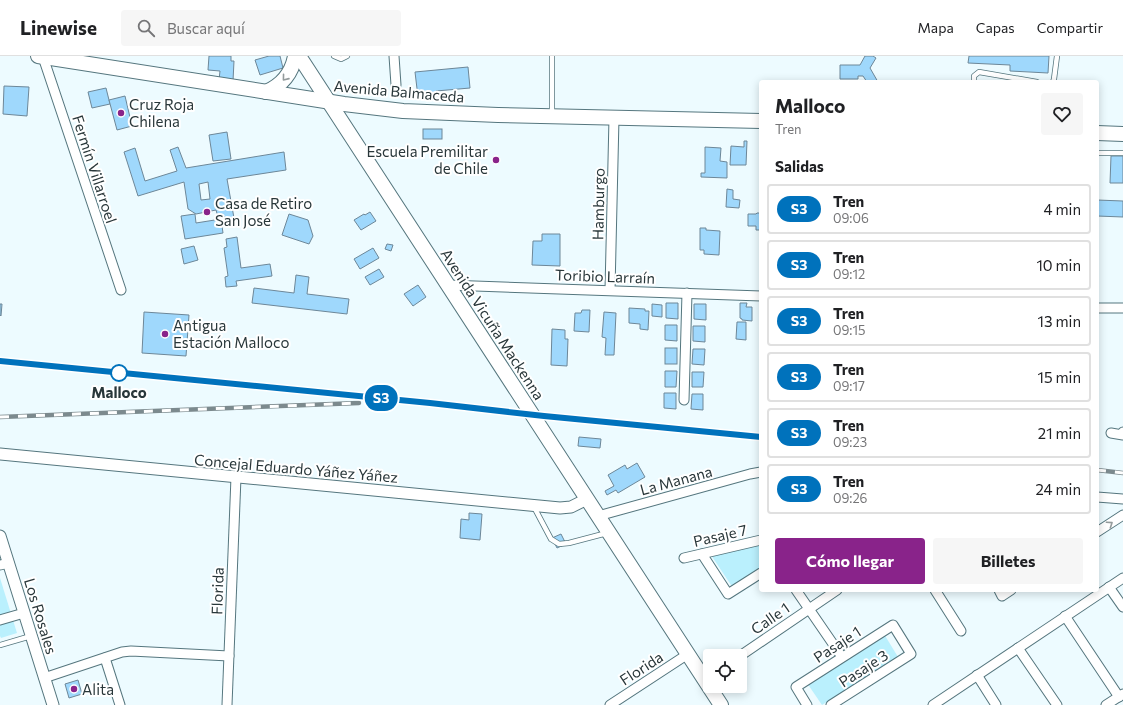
<!DOCTYPE html>
<html lang="es">
<meta charset="utf-8">
<style>
:root{--surface:#fff;--page:#f6f6f6;--text:#202124;--muted:#757577;--line:#e0e0e0;--accent:#89238a}
body{margin:0;font-family:Commissioner,sans-serif;background:var(--page);color:var(--text);height:100vh;display:flex;flex-direction:column;font-size:15px;white-space:nowrap}
*{box-sizing:border-box;margin:0}
p{font-size:13px;color:var(--muted)}
.icon{flex:none;width:22px;height:22px;fill:none;stroke:currentColor;stroke-width:2;stroke-linecap:round;stroke-linejoin:round}
.map{position:relative;flex:1;overflow:hidden}
.details{position:absolute;left:759px;top:24px;width:340px;height:512px;display:flex;flex-direction:column;background:var(--surface);border-radius:4px;box-shadow:0 2px 10px #0003}
.details>*{flex:none}
.badge{padding:0 8px;border-radius:13px;font-size:14px;line-height:26px}
.buttons{position:absolute;left:703px;top:593px;display:grid;gap:8px}
.buttons a{display:grid;place-items:center;width:44px;height:44px;border-radius:4px;background:var(--surface);box-shadow:0 2px 10px #0003;font-size:20px}
.map>.badge{position:absolute;translate:-50% -50%;box-shadow:0 0 0 2px #fff}
h2{padding:0 16px;font-size:15px;line-height:36px}
.round{display:grid;place-items:center;flex:none;width:42px;height:42px;border-radius:4px;background:var(--page)}
.summary{display:flex;align-items:center;justify-content:space-between;height:68px;padding:0 16px}
h1{font-size:19px;font-weight:700;line-height:30px}
.button{display:flex;gap:8px;margin-top:auto;padding:8px 16px}
.button a{flex:1;height:46px;border-radius:4px;background:var(--accent);color:#fff;font-size:16px;font-weight:700;line-height:46px;text-align:center}
.button a+a{background:var(--page);color:var(--text)}
ul{padding:0;list-style:none}
li{display:flex;align-items:center;gap:12px;height:50px;margin:0 8px 6px;padding:0 8px;border:2px solid var(--line);border-radius:4px}
li div{flex:1}
li b{display:block;font-size:15px}
li em{font-style:normal}
li .badge{min-width:44px;font-weight:700;text-align:center}
header{display:flex;align-items:center;gap:24px;box-sizing:border-box;height:56px;padding:0 20px;background:var(--surface);border-bottom:1px solid var(--line)}
header strong{font-size:19px}
nav{display:flex;gap:22px;margin-inline-start:auto;font-size:14px}
.search{width:280px;height:36px;background:var(--page);display:flex;align-items:center;gap:10px;box-sizing:border-box;padding:0 14px;border-radius:4px;color:var(--muted);font-size:15px}
.map>svg:first-child{display:block}
</style>
<header>
<strong>Linewise</strong>
<div class="search"><svg class="icon" aria-label="search" viewBox="0 0 24 24"><circle cx="10" cy="10" r="6"/><path d="M15 15l6 6"/></svg>Buscar aquí</div>
<nav><a>Mapa</a><a>Capas</a><a>Compartir</a></nav>
</header>
<div class="map">
<svg width="1123" height="649" viewBox="0 0 1123 649">
<rect width="100%" height="100%" fill="#edfbff"/>
<g fill="#baf0fd">
<path d="M 761,487 L 761,513 L 733,532 L 711,499 Z"/>
<path d="M 0,522 L 17,577 L 1,582 L 0,580 Z"/>
<path d="M 884,578 L 898,601 L 822,649 L 807,627 Z"/>
</g>
<g fill="#9fd8fc" stroke="#6d8798" fill-rule="evenodd">
<path d="M 209,0 L 231,0 L 231,5 L 234,5 L 233,25 L 219,24 L 220,15 L 208,14 Z"/>
<path d="M 269,0 L 280,0 L 283,12 L 260,19 L 255,4 Z"/>
<path d="M 865,0 L 873,0 L 876,2 L 870,12 L 878,26 L 867,26 L 863,20 L 858,20 L 858,23 L 840,23 L 840,9 L 860,9 Z"/>
<path d="M 969,0 L 1049,0 L 1048,17 L 1010,15 L 1010,9 L 968,7 Z"/>
<path d="M 468,11 L 470,32 L 436,35 L 436,39 L 418,41 L 415,16 Z"/>
<path d="M 4,30 L 29,31 L 27,60 L 3,58 Z"/>
<path d="M 106,32 L 110,48 L 92,52 L 88,36 Z"/>
<path d="M 125,40 L 132,70 L 117,74 L 109,44 Z"/>
<rect x="423" y="73" width="19" height="10"/>
<path d="M 227,76 L 231,103 L 213,105 L 209,79 Z"/>
<path d="M 744,85 L 747,85 L 746,109 L 730,109 L 731,90 L 744,91 Z"/>
<path d="M 178,91 L 186,112 L 284,96 L 286,114 L 227,123 L 234,162 L 225,163 L 225,161 L 218,161 L 216,154 L 196,158 L 188,153 L 184,126 L 138,140 L 124,96 L 135,92 L 145,125 L 177,115 L 170,94 ZM 208,126 L 210,143 L 201,144 L 199,128 Z"/>
<path d="M 705,91 L 721,92 L 720,105 L 727,106 L 727,122 L 701,121 L 701,117 L 705,117 Z"/>
<path d="M 1111,100 L 1123,100 L 1123,127 L 1110,127 Z"/>
<path d="M 727,133 L 733,134 L 733,143 L 740,144 L 739,152 L 726,151 Z"/>
<path d="M 1097,144 L 1123,145 L 1123,161 L 1097,160 Z"/>
<path d="M 370,156 L 376,165 L 361,174 L 354,164 L 364,158 L 365,159 Z"/>
<path d="M 757,157 L 761,157 L 761,174 L 756,174 L 756,170 L 748,170 L 748,158 L 756,158 Z"/>
<path d="M 195,158 L 196,167 L 221,163 L 223,177 L 185,183 L 181,160 Z"/>
<path d="M 289,158 L 308,164 L 313,180 L 309,188 L 282,179 Z"/>
<path d="M 700,172 L 706,172 L 706,174 L 720,175 L 719,199 L 704,198 L 704,194 L 700,194 Z"/>
<path d="M 542,178 L 560,178 L 560,210 L 532,209 L 533,185 L 542,185 Z"/>
<path d="M 237,181 L 241,212 L 270,208 L 272,220 L 236,225 L 237,230 L 226,231 L 225,221 L 228,220 L 224,192 L 227,191 L 226,183 Z"/>
<path d="M 387,188 L 393,189 L 391,195 L 385,193 Z"/>
<path d="M 194,190 L 198,204 L 184,208 L 181,193 Z"/>
<path d="M 373,192 L 379,202 L 360,213 L 354,203 Z"/>
<path d="M 379,213 L 384,221 L 370,229 L 365,221 Z"/>
<path d="M 296,219 L 309,221 L 307,238 L 349,243 L 347,258 L 252,247 L 254,232 L 294,237 Z"/>
<path d="M 418,229 L 426,241 L 413,250 L 404,238 Z"/>
<path d="M 666,247 L 678,247 L 678,263 L 666,262 Z"/>
<path d="M 740,247 L 747,247 L 746,251 L 752,251 L 752,265 L 742,264 L 742,263 L 740,262 Z"/>
<path d="M 0,248 L 2,248 L 1,260 L 0,259 Z"/>
<path d="M 652,248 L 662,249 L 662,261 L 652,260 Z"/>
<path d="M 694,248 L 706,248 L 706,264 L 694,263 Z"/>
<path d="M 629,252 L 645,253 L 645,255 L 649,255 L 648,274 L 640,273 L 640,268 L 629,267 Z"/>
<path d="M 582,254 L 590,254 L 589,276 L 574,275 L 575,257 L 581,257 Z"/>
<path d="M 144,256 L 189,259 L 186,300 L 142,297 Z"/>
<path d="M 604,256 L 616,257 L 614,299 L 605,299 L 606,282 L 602,281 Z"/>
<path d="M 737,266 L 746,266 L 746,284 L 736,283 Z"/>
<path d="M 665,269 L 677,269 L 677,285 L 665,284 Z"/>
<path d="M 693,270 L 705,270 L 705,286 L 693,285 Z"/>
<path d="M 552,273 L 565,274 L 565,283 L 568,283 L 567,310 L 551,309 Z"/>
<rect x="665" y="292" width="12" height="16"/>
<path d="M 693,293 L 705,293 L 704,309 L 692,308 Z"/>
<path d="M 665,315 L 677,315 L 676,331 L 665,331 Z"/>
<path d="M 692,316 L 704,316 L 703,331 L 692,331 Z"/>
<path d="M 664,337 L 676,337 L 676,353 L 664,352 Z"/>
<path d="M 692,338 L 703,338 L 703,354 L 691,353 Z"/>
<path d="M 579,381 L 601,383 L 600,392 L 578,390 Z"/>
<path d="M 637,407 L 645,421 L 618,437 L 616,434 L 607,439 L 605,435 L 614,430 L 608,419 L 625,409 L 627,413 Z"/>
<path d="M 469,457 L 482,458 L 480,484 L 460,482 L 461,463 L 469,464 Z"/>
<path d="M 561,478 L 566,488 L 557,492 L 552,482 Z"/>
<path d="M 78,624 L 82,638 L 69,642 L 65,628 Z"/>
</g>
<g fill="none" stroke-linecap="round" stroke-linejoin="round">
<g stroke="#55767e" stroke-width="6">
<g id="service">
<path d="M 334,0 L 341,3 L 347,0"/>
<path d="M 974,26 L 974,20 L 979,16 L 1037,26"/>
<path d="M 1053,26 L 1054,23 L 1057,0"/>
<path d="M 552,59 L 552,0"/>
<path d="M 1097,97 L 1123,97"/>
<path d="M 534,451 L 551,483 L 559,488 L 569,487 L 607,477"/>
<path d="M 0,589 L 31,580"/>
</g>
</g>
<g stroke="#55767e" stroke-width="11">
<g id="minor">
<path d="M 394,0 L 396,29"/>
<path d="M 43,1 L 121,234"/>
<path d="M 447,229 L 761,240"/>
<path d="M 610,234 L 614,62"/>
<path d="M 1097,252 L 1123,252"/>
<path d="M 684,344 L 687,237"/>
<path d="M 1111,377 L 1123,379 L 1123,376"/>
<path d="M 1097,441 L 1123,443"/>
<path d="M 598,460 L 750,418 L 761,416"/>
<path d="M 1097,476 L 1123,459"/>
<path d="M 702,498 L 728,538 L 761,517"/>
<path d="M 684,502 L 761,484"/>
<path d="M 0,509 L 9,507"/>
<path d="M 1109,531 L 1123,551"/>
<path d="M 796,534 L 842,601"/>
<path d="M 935,534 L 961,575"/>
<path d="M 999,534 L 1002,540 L 1011,534"/>
<path d="M 1065,560 L 1119,641"/>
<path d="M 0,564 L 24,557"/>
<path d="M 1018,592 L 1057,649"/>
<path d="M 740,600 L 837,534"/>
<path d="M 105,602 L 120,649"/>
<path d="M 977,619 L 996,649"/>
<path d="M 44,622 L 122,596 L 131,595 L 229,600"/>
<path d="M 227,649 L 236,421"/>
<path d="M 610,649 L 688,598"/>
<path d="M 807,649 L 796,631 L 893,569 L 911,598 L 831,649"/>
<path d="M 933,649 L 1123,522"/>
<path d="M 1106,649 L 1123,638"/>
</g>
</g>
<g stroke="#55767e" stroke-width="13">
<g id="tertiary">
<path d="M 0,398 L 560,452 L 571,451 L 587,443"/>
<path d="M 0,480 L 53,649"/>
</g>
</g>
<g stroke="#55767e" stroke-width="16">
<g id="primary">
<path d="M 38,0 L 344,48 L 403,55 L 498,59 L 761,65"/>
<path d="M 299,0 L 721,649"/>
<path d="M 266,36 C 282,29 292,17 295,0"/>
<path d="M 1097,77 L 1123,78"/>
</g>
</g>
<use href="#service" stroke="#fff" stroke-width="4.5"/>
<use href="#minor" stroke="#fff" stroke-width="9"/>
<use href="#tertiary" stroke="#fff" stroke-width="11"/>
<use href="#primary" stroke="#fff" stroke-width="14"/>
<g stroke="#7c8a8e" stroke-width="4.5">
<g id="rail">
<path d="M 0,305 L 430,347 L 544,360 L 761,381"/>
<path d="M 0,361 L 359,347"/>
<path d="M 1097,414 L 1123,417"/>
</g>
</g>
<use href="#rail" stroke="#fff" stroke-width="3" stroke-dasharray="9" stroke-linecap="butt"/>
</g>
<defs><path id="oneway-chevron" d="M-2-3.5L2.5 0L-2 3.5" fill="none" stroke-width="1.6" stroke-linecap="round" stroke-linejoin="round"/></defs>
<g stroke="#949b9c">
<use href="#oneway-chevron" transform="translate(285 22) rotate(129)"/>
<use href="#oneway-chevron" transform="translate(1110 468) rotate(-34)"/>
</g>
<g fill="none" stroke-linecap="round" stroke-linejoin="round">
<g stroke="#fff" stroke-width="9">
<path id="line" d="M 0,305 L 430,347 L 544,360 L 761,381"/>
</g>
<use href="#line" stroke="#0072bc" stroke-width="6"/>
</g>
<g fill="#89238a" stroke="#fff" stroke-width="1.5">
<circle cx="121" cy="57" r="4"/>
<circle cx="496" cy="104" r="4"/>
<circle cx="207" cy="156" r="4"/>
<circle cx="165" cy="278" r="4"/>
<circle cx="74" cy="633" r="4"/>
</g>
<circle fill="#fff" stroke="#0072bc" stroke-width="2" cx="119" cy="317" r="8"/>
<g text-anchor="middle" dominant-baseline="central" stroke-width="4" stroke-linejoin="round" paint-order="stroke">
<g font-size="15" fill="#29373a" stroke="#fff">
<text transform="translate(399 35) rotate(5)">Avenida Balmaceda</text>
<text transform="translate(95 113) rotate(72)">Fermín Villarroel</text>
<text transform="translate(598 148) rotate(-89)">Hamburgo</text>
<text transform="translate(605 220) rotate(2)">Toribio Larraín</text>
<text transform="translate(493 268) rotate(57)">Avenida Vicuña Mackenna</text>
<text transform="translate(296 412) rotate(5)">Concejal Eduardo Yáñez Yáñez</text>
<text transform="translate(676 424) rotate(-15)">La Manana</text>
<text transform="translate(720 479) rotate(-13)">Pasaje 7</text>
<text transform="translate(217 535) rotate(-88)">Florida</text>
<text transform="translate(41 560) rotate(73)">Los Rosales</text>
<text transform="translate(770 562) rotate(-35)">Calle 1</text>
<text transform="translate(837 588) rotate(-33)">Pasaje 1</text>
<text transform="translate(641 612) rotate(-33)">Florida</text>
<text transform="translate(863 612) rotate(-33)">Pasaje 3</text>
</g>
<g font-size="15" fill="#29373a" stroke="#fff" text-anchor="start">
<text x="129" y="48">Cruz Roja<tspan x="129" dy="17">Chilena</tspan></text>
<text x="488" y="95" text-anchor="end">Escuela Premilitar<tspan x="488" dy="17">de Chile</tspan></text>
<text x="215" y="147">Casa de Retiro<tspan x="215" dy="17">San José</tspan></text>
<text x="173" y="269">Antigua<tspan x="173" dy="17">Estación Malloco</tspan></text>
<text x="82" y="633">Alita</text>
</g>
<g font-size="15" font-weight="bold" fill="#29373a" stroke="#fff">
<text x="119" y="336">Malloco</text>
</g>
</g>
</svg>
<div class="buttons">
<a><svg class="icon" aria-label="locate" viewBox="0 0 24 24"><circle cx="12" cy="12" r="6"/><path d="M12 2v4M12 18v4M2 12h4M18 12h4"/></svg></a>
</div>
<b class="badge" style="left:381px;top:342px;background:#0072bc;color:#fff">S3</b>
<section class="details">
<div class="summary"><div><h1>Malloco</h1><p>Tren</p></div><a class="round"><svg class="icon" aria-label="heart" viewBox="0 0 24 24"><path d="M12 20l-8-8c-3-5 5-10 8-4 3-6 11-1 8 4z"/></svg></a></div>
<h2>Salidas</h2>
<ul>
<li><span class="badge" style="background:#0072bc;color:#fff">S3</span><div><b>Tren</b><p>09:06</p></div><em>4 min</em></li>
<li><span class="badge" style="background:#0072bc;color:#fff">S3</span><div><b>Tren</b><p>09:12</p></div><em>10 min</em></li>
<li><span class="badge" style="background:#0072bc;color:#fff">S3</span><div><b>Tren</b><p>09:15</p></div><em>13 min</em></li>
<li><span class="badge" style="background:#0072bc;color:#fff">S3</span><div><b>Tren</b><p>09:17</p></div><em>15 min</em></li>
<li><span class="badge" style="background:#0072bc;color:#fff">S3</span><div><b>Tren</b><p>09:23</p></div><em>21 min</em></li>
<li><span class="badge" style="background:#0072bc;color:#fff">S3</span><div><b>Tren</b><p>09:26</p></div><em>24 min</em></li>
</ul>
<div class="button"><a>Cómo llegar</a><a>Billetes</a></div>
</section>
</div>
